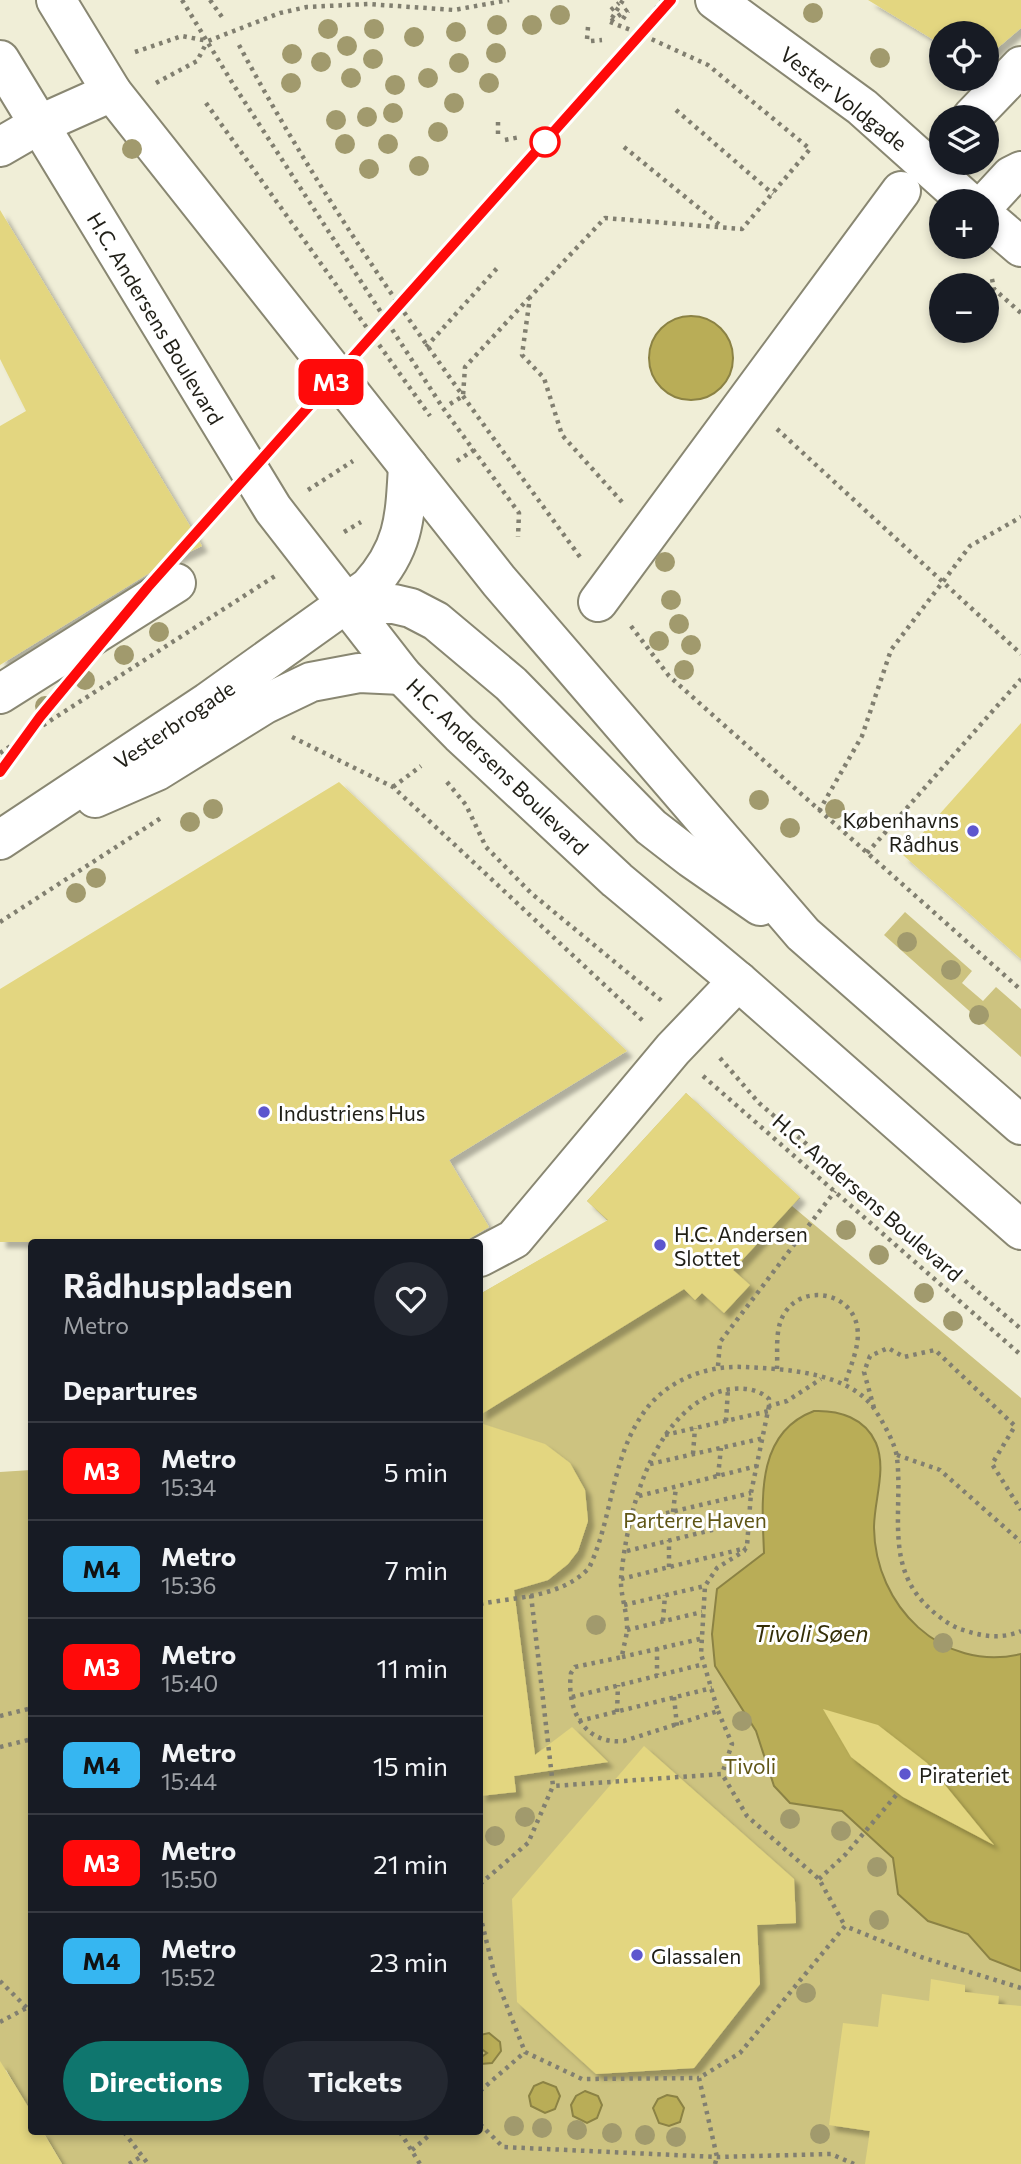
<!DOCTYPE html>
<meta charset="utf-8">
<style>
:root{--surface:#171b24;--page:#242831;--text:#f1f3f6;--muted:#9ea1a6;--line:#363941;--accent:#0f766e}
body{margin:0;font-family:Commissioner,sans-serif;background:var(--page);color:var(--text);height:100vh;display:flex;flex-direction:column;font-size:26px;white-space:nowrap}
*{box-sizing:border-box;margin:0}
p{font-size:23px;color:var(--muted)}
.icon{flex:none;width:38px;height:38px;fill:none;stroke:currentColor;stroke-width:2;stroke-linecap:round;stroke-linejoin:round}
.map{position:relative;flex:1;overflow:hidden}
.details{position:absolute;left:28px;top:1239px;width:455px;height:896px;display:flex;flex-direction:column;background:var(--surface);border-radius:7px;box-shadow:0 4px 10px #0003}
.details>*{flex:none}
.badge{padding:0 14px;border-radius:10px;font-size:24px;line-height:46px}
.buttons{position:absolute;left:929px;top:21px;display:grid;gap:14px}
.buttons a{display:grid;place-items:center;width:70px;height:70px;border-radius:50%;background:var(--surface);box-shadow:0 4px 10px #0003;font-size:35px}
.map>.badge{position:absolute;translate:-50% -50%;box-shadow:0 0 0 4px #fff}
h2{padding:0 35px;font-size:26px;line-height:63px}
.round{display:grid;place-items:center;flex:none;width:74px;height:74px;border-radius:37px;background:var(--page)}
.headline{display:flex;align-items:center;justify-content:space-between;height:119px;padding:0 35px}
h1{font-size:33px;font-weight:700;line-height:52px}
.action{display:flex;gap:14px;margin-top:auto;padding:14px 35px}
.action a{flex:1;height:80px;border-radius:42px;background:var(--accent);color:#fff;font-size:28px;font-weight:700;line-height:80px;text-align:center}
.action a+a{background:var(--page);color:var(--text)}
ul{padding:0;list-style:none}
li{display:flex;align-items:center;gap:21px;height:98px;padding:0 35px;border-top:2px solid var(--line)}
li div{flex:1}
li b{display:block;font-size:26px}
li em{font-style:normal}
li .badge{min-width:77px;font-weight:700;text-align:center}
.map>svg:first-child{display:block}
</style>
<div class="map">
<svg width="1021" height="2164" viewBox="0 0 1021 2164">
<defs>
<filter id="shadow"><feDropShadow dx="6" dy="6" stdDeviation="2" flood-color="#0004"/></filter>
</defs>
<rect width="100%" height="100%" fill="#f0eed7"/>
<g fill="#cdc380">
<path d="M 905,912 L 972,971 L 962,983 L 983,1001 L 996,987 L 1021,1009 L 1021,1057 L 884,935 Z"/>
<path d="M 686,1093 L 800,1198 L 792,1206 L 1021,1398 L 1021,2164 L 62,2164 L 43,2132 L 480,2132 L 480,1294 L 608,1221 L 587,1201 Z"/>
<path d="M 31,1470 L 31,2113 L 6,2070 L 0,2073 L 0,1472 Z"/>
</g>
<g fill="#b9ad57" stroke="#8b8244" stroke-width="2">
<circle cx="691" cy="358" r="42"/>
<path d="M 814,1411 C 839,1410 865,1418 876,1443 C 887,1470 874,1500 874,1528 C 875,1606 942,1673 1021,1654 L 1021,1971 L 990,1959 L 968,1934 L 928,1921 L 898,1894 L 893,1858 L 842,1811 L 790,1803 L 774,1786 L 756,1731 L 715,1666 L 712,1634 L 717,1589 L 764,1553 C 762,1500 755,1433 814,1411 Z"/>
<path d="M 489,2033 L 500,2042 L 501,2051 L 492,2063 L 481,2064 L 480,2058 L 487,2053 L 480,2048 L 480,2035 Z"/>
<path d="M 543,2082 L 556,2087 L 560,2096 L 555,2109 L 545,2113 L 531,2106 L 529,2096 L 534,2086 Z"/>
<path d="M 585,2091 L 598,2096 L 602,2105 L 597,2118 L 587,2123 L 573,2116 L 571,2105 L 576,2096 Z"/>
<path d="M 667,2095 L 677,2097 L 684,2108 L 680,2122 L 669,2126 L 659,2123 L 653,2108 L 658,2099 Z"/>
</g>
<g fill="#e3d680" filter="url(#shadow)">
<path d="M 868,0 L 1021,0 L 1021,28 L 987,57 L 987,33 L 942,33 L 942,45 Z"/>
<path d="M 0,210 L 202,546 L 164,564 L 0,665 L 0,426 L 26,411 L 0,359 Z"/>
<path d="M 1021,723 L 1021,959 L 903,855 Z"/>
<path d="M 339,782 L 627,1051 L 449,1160 L 489,1227 L 464,1242 L 0,1242 L 0,989 Z"/>
<path d="M 686,1093 L 800,1197 L 733,1270 L 750,1285 L 724,1313 L 702,1293 L 695,1300 L 684,1289 L 480,1415 L 480,1294 L 608,1220 L 587,1201 Z"/>
<path d="M 480,1423 L 545,1444 L 570,1463 L 585,1490 L 588,1521 L 578,1551 L 568,1564 L 548,1580 L 514,1590 L 535,1755 L 572,1727 L 608,1762 L 514,1776 L 516,1792 L 480,1796 Z"/>
<path d="M 823,1709 L 878,1725 L 927,1763 L 994,1845 L 903,1797 L 851,1757 Z"/>
<path d="M 644,1746 L 794,1879 L 796,1923 L 757,1925 L 760,1984 L 694,2068 L 596,2074 L 517,2002 L 512,1899 Z"/>
<path d="M 931,1979 L 965,1985 L 965,1992 L 999,1996 L 998,2004 L 1021,2006 L 1021,2164 L 865,2164 L 870,2131 L 829,2125 L 843,2023 L 878,2027 L 882,1994 L 929,2001 Z"/>
<path d="M 0,2061 L 32,2113 L 32,2132 L 43,2132 L 62,2164 L 0,2164 Z"/>
</g>
<g fill="none" stroke-linecap="round" stroke-linejoin="round">
<g stroke="#898772" stroke-width="42">
<g id="minor">
<path d="M 56,0 L 112,92 L 499,581 L 803,934 L 1021,1125"/>
<path d="M 715,0 L 862,107 L 967,201"/>
<path d="M 0,60 L 273,509 L 402,675 L 460,734 L 617,880 L 738,981 L 1021,1230"/>
<path d="M 972,117 L 1021,66"/>
<path d="M 0,147 L 38,125 L 112,92"/>
<path d="M 987,202 L 1011,176 L 1021,171"/>
<path d="M 987,218 L 1021,247"/>
<path d="M 598,602 L 901,191"/>
<path d="M 346,604 L 394,604 L 411,608 L 436,621 L 511,684 L 651,827 L 691,858 L 760,906"/>
<path d="M 0,694 L 176,583"/>
<path d="M 95,798 L 157,771 L 265,704 L 311,682 L 359,673 L 402,675"/>
<path d="M 0,840 L 208,702 L 369,587 C 405,547 405,517 408,466"/>
<path d="M 480,1257 L 514,1239 L 673,1049 L 738,981"/>
</g>
</g>
<g stroke="#817f70" stroke-width="4.5" stroke-dasharray="3.5 5" stroke-linecap="butt">
<path d="M 182,0 L 233,84 L 443,408 L 519,513 L 518,537"/>
<path d="M 210,0 L 222,17"/>
<path d="M 611,10 L 619,3"/>
<path d="M 612,18 L 623,0"/>
<path d="M 623,19 L 628,11"/>
<path d="M 611,21 L 631,7"/>
<path d="M 610,22 L 636,32"/>
<path d="M 587,39 L 588,27"/>
<path d="M 591,41 L 602,40"/>
<path d="M 239,45 C 336,227 459,391 580,557"/>
<path d="M 135,52 L 182,36 L 208,41 L 280,13 L 307,7 L 368,4 L 454,10 L 509,0"/>
<path d="M 156,83 L 197,61 L 207,42"/>
<path d="M 206,103 L 430,416"/>
<path d="M 676,110 L 773,194"/>
<path d="M 498,134 L 498,119"/>
<path d="M 505,140 L 520,137"/>
<path d="M 624,147 L 721,226"/>
<path d="M 992,279 L 994,289 L 1021,313"/>
<path d="M 426,347 L 499,266"/>
<path d="M 450,404 L 463,396 L 465,367 L 529,298"/>
<path d="M 777,429 L 1021,654"/>
<path d="M 457,461 L 474,450"/>
<path d="M 308,490 L 353,461"/>
<path d="M 622,502 L 562,435 L 544,378 L 522,355 L 530,297 L 605,218 L 742,229 L 810,149 L 708,65 L 636,32 L 663,0"/>
<path d="M 344,532 L 361,522"/>
<path d="M 631,626 L 669,676 L 1021,990"/>
<path d="M 292,737 L 393,787 L 643,1021"/>
<path d="M 0,753 L 275,576"/>
<path d="M 447,782 L 466,805 L 486,847 L 531,893 L 662,1001"/>
<path d="M 393,787 L 421,766"/>
<path d="M 819,811 L 862,736 L 891,650 L 970,546 L 1021,517"/>
<path d="M 867,853 L 1021,679"/>
<path d="M 0,922 L 164,816"/>
<path d="M 720,1058 L 759,1103 L 1021,1329"/>
<path d="M 703,1076 L 1021,1355"/>
<path d="M 718,1366 L 720,1342 L 835,1191"/>
<path d="M 777,1369 C 778,1350 774,1327 786,1311 C 805,1284 851,1293 857,1326 C 861,1345 850,1366 845,1384"/>
<path d="M 769,1406 L 751,1493 L 747,1546 L 744,1551 L 717,1568 L 705,1586 L 701,1654 L 718,1711 L 624,1741 C 584,1745 566,1709 571,1673 L 575,1667 L 622,1657 C 623,1648 626,1639 627,1631 C 628,1613 620,1595 621,1578 C 627,1514 651,1416 718,1392 C 735,1387 755,1386 769,1399 L 769,1406 L 787,1401 L 821,1379"/>
<path d="M 874,1408 L 864,1372 L 870,1356 L 888,1348 L 904,1357 L 935,1350 L 1015,1426 L 992,1464 L 1021,1510"/>
<path d="M 726,1421 L 728,1389"/>
<path d="M 665,1435 L 769,1411"/>
<path d="M 693,1454 L 695,1428"/>
<path d="M 897,1455 L 940,1470 L 1021,1542"/>
<path d="M 650,1464 L 764,1438"/>
<path d="M 718,1476 L 721,1448"/>
<path d="M 639,1496 L 757,1466"/>
<path d="M 673,1512 L 676,1487"/>
<path d="M 633,1521 L 751,1493"/>
<path d="M 627,1551 L 748,1521"/>
<path d="M 669,1567 L 669,1540"/>
<path d="M 621,1579 L 746,1548"/>
<path d="M 531,1595 L 553,1786 L 722,1774 L 747,1816 L 819,1879 L 845,1926"/>
<path d="M 480,1604 C 517,1597 562,1597 589,1568 C 612,1520 611,1463 640,1418 C 662,1382 704,1365 744,1367 C 785,1369 850,1372 875,1410 C 883,1422 896,1445 897,1458 C 903,1508 885,1563 925,1604 C 935,1614 947,1624 960,1629 C 981,1636 1000,1640 1021,1631"/>
<path d="M 624,1605 L 705,1586"/>
<path d="M 663,1621 L 665,1595"/>
<path d="M 627,1630 L 702,1612"/>
<path d="M 657,1648 L 657,1675"/>
<path d="M 622,1657 L 700,1639"/>
<path d="M 572,1697 L 704,1664"/>
<path d="M 674,1697 L 677,1726"/>
<path d="M 718,1711 L 732,1744 L 722,1774"/>
<path d="M 617,1712 L 618,1685"/>
<path d="M 0,1716 L 32,1708"/>
<path d="M 579,1721 L 712,1688"/>
<path d="M 0,1747 L 32,1739"/>
<path d="M 819,1879 L 845,1855 L 898,1793"/>
<path d="M 480,1884 L 528,1843 L 553,1786"/>
<path d="M 480,1915 L 495,1976 L 525,2052 L 582,2079 L 699,2078"/>
<path d="M 0,1981 L 32,2013"/>
<path d="M 0,2022 L 32,2005"/>
<path d="M 480,2091 L 525,2052"/>
<path d="M 480,2124 L 503,2147 L 717,2157 L 831,2154 L 854,2164"/>
<path d="M 124,2132 L 148,2164"/>
<path d="M 400,2132 L 420,2164"/>
<path d="M 412,2150 L 433,2132"/>
<path d="M 129,2164 L 142,2156"/>
<path d="M 715,2164 L 717,2157 L 699,2078 L 740,2053 L 845,1926 L 921,1957 L 1021,1988"/>
</g>
<use href="#minor" stroke="#fff" stroke-width="38"/>
</g>
<g fill="#a19a6d">
<circle cx="813" cy="13" r="10"/>
<circle cx="560" cy="15" r="10"/>
<circle cx="497" cy="25" r="10"/>
<circle cx="532" cy="25" r="10"/>
<circle cx="328" cy="29" r="10"/>
<circle cx="374" cy="29" r="10"/>
<circle cx="456" cy="32" r="10"/>
<circle cx="414" cy="37" r="10"/>
<circle cx="347" cy="46" r="10"/>
<circle cx="496" cy="53" r="10"/>
<circle cx="292" cy="54" r="10"/>
<circle cx="880" cy="58" r="10"/>
<circle cx="373" cy="59" r="10"/>
<circle cx="321" cy="62" r="10"/>
<circle cx="459" cy="63" r="10"/>
<circle cx="351" cy="78" r="10"/>
<circle cx="428" cy="78" r="10"/>
<circle cx="291" cy="83" r="10"/>
<circle cx="489" cy="83" r="10"/>
<circle cx="395" cy="85" r="10"/>
<circle cx="454" cy="103" r="10"/>
<circle cx="393" cy="113" r="10"/>
<circle cx="367" cy="117" r="10"/>
<circle cx="336" cy="120" r="10"/>
<circle cx="438" cy="132" r="10"/>
<circle cx="345" cy="144" r="10"/>
<circle cx="388" cy="144" r="10"/>
<circle cx="132" cy="149" r="10"/>
<circle cx="419" cy="166" r="10"/>
<circle cx="369" cy="169" r="10"/>
<circle cx="665" cy="562" r="10"/>
<circle cx="671" cy="600" r="10"/>
<circle cx="679" cy="624" r="10"/>
<circle cx="159" cy="632" r="10"/>
<circle cx="659" cy="641" r="10"/>
<circle cx="691" cy="645" r="10"/>
<circle cx="124" cy="655" r="10"/>
<circle cx="684" cy="670" r="10"/>
<circle cx="85" cy="680" r="10"/>
<circle cx="45" cy="706" r="10"/>
<circle cx="759" cy="800" r="10"/>
<circle cx="213" cy="809" r="10"/>
<circle cx="835" cy="809" r="10"/>
<circle cx="190" cy="822" r="10"/>
<circle cx="790" cy="828" r="10"/>
<circle cx="96" cy="878" r="10"/>
<circle cx="76" cy="893" r="10"/>
<circle cx="907" cy="942" r="10"/>
<circle cx="951" cy="970" r="10"/>
<circle cx="979" cy="1015" r="10"/>
<circle cx="846" cy="1230" r="10"/>
<circle cx="879" cy="1255" r="10"/>
<circle cx="924" cy="1293" r="10"/>
<circle cx="953" cy="1321" r="10"/>
<circle cx="596" cy="1625" r="10"/>
<circle cx="943" cy="1643" r="10"/>
<circle cx="742" cy="1721" r="10"/>
<circle cx="525" cy="1817" r="10"/>
<circle cx="790" cy="1819" r="10"/>
<circle cx="841" cy="1831" r="10"/>
<circle cx="495" cy="1836" r="10"/>
<circle cx="877" cy="1867" r="10"/>
<circle cx="879" cy="1920" r="10"/>
<circle cx="806" cy="1993" r="10"/>
<circle cx="514" cy="2126" r="10"/>
<circle cx="542" cy="2128" r="10"/>
<circle cx="577" cy="2130" r="10"/>
<circle cx="612" cy="2133" r="10"/>
<circle cx="820" cy="2134" r="10"/>
<circle cx="645" cy="2135" r="10"/>
<circle cx="676" cy="2137" r="10"/>
</g>
<g fill="none" stroke-linecap="round" stroke-linejoin="round">
<g stroke="#fff" stroke-width="16">
<path id="line" d="M 0,772 L 40,717 L 148,587 L 671,0"/>
</g>
<use href="#line" stroke="#ff0a0a" stroke-width="10"/>
</g>
<circle fill="#fff" stroke="#ff0a0a" stroke-width="3.5" cx="545" cy="142" r="14"/>
<g fill="#5d56ce" stroke="#fff" stroke-width="2.5">
<circle cx="973" cy="831" r="7"/>
<circle cx="264" cy="1112" r="7"/>
<circle cx="660" cy="1245" r="7"/>
<circle cx="905" cy="1774" r="7"/>
<circle cx="637" cy="1955" r="7"/>
</g>
<g text-anchor="middle" dominant-baseline="central" stroke-width="6" stroke-linejoin="round" paint-order="stroke">
<g font-size="21" fill="#201f17" stroke="#fff">
<text transform="translate(844 98) rotate(38)">Vester Voldgade</text>
<text transform="translate(156 318) rotate(59)">H.C. Andersens Boulevard</text>
<text transform="translate(174 724) rotate(-34)">Vesterbrogade</text>
<text transform="translate(498 766) rotate(44)">H.C. Andersens Boulevard</text>
<text transform="translate(868 1197) rotate(41)">H.C. Andersens Boulevard</text>
</g>
<g font-size="21" fill="#201f17" stroke="#fff" text-anchor="start">
<text x="959" y="819" text-anchor="end">Københavns<tspan x="959" dy="24">Rådhus</tspan></text>
<text x="278" y="1112">Industriens Hus</text>
<text x="674" y="1233">H.C. Andersen<tspan x="674" dy="24">Slottet</tspan></text>
<text x="919" y="1774">Pirateriet</text>
<text x="651" y="1955">Glassalen</text>
</g>
<g font-size="21" fill="#605616" stroke="#fff">
<text x="695" y="1519">Parterre Haven</text>
<text x="750" y="1765">Tivoli</text>
</g>
<g font-size="23" font-style="italic" fill="#342e07" stroke="#fff">
<text x="811" y="1633">Tivoli Søen</text>
</g>
</g>
</svg>
<div class="buttons">
<a><svg class="icon" aria-label="locate" viewBox="0 0 24 24"><circle cx="12" cy="12" r="6"/><path d="M12 2v4M12 18v4M2 12h4M18 12h4"/></svg></a>
<a><svg class="icon" aria-label="layers" viewBox="0 0 24 24"><path d="M12 4l9 5-9 5-9-5zM3 14l9 5 9-5"/></svg></a>
<a>+</a>
<a>−</a>
</div>
<b class="badge" style="left:331px;top:382px;background:#ff0a0a;color:#fff">M3</b>
<section class="details">
<div class="headline"><div><h1>Rådhuspladsen</h1><p>Metro</p></div><a class="round"><svg class="icon" aria-label="heart" viewBox="0 0 24 24"><path d="M12 20l-8-8c-3-5 5-10 8-4 3-6 11-1 8 4z"/></svg></a></div>
<h2>Departures</h2>
<ul>
<li><span class="badge" style="background:#ff0a0a;color:#fff">M3</span><div><b>Metro</b><p>15:34</p></div><em>5 min</em></li>
<li><span class="badge" style="background:#36b6f1;color:#111">M4</span><div><b>Metro</b><p>15:36</p></div><em>7 min</em></li>
<li><span class="badge" style="background:#ff0a0a;color:#fff">M3</span><div><b>Metro</b><p>15:40</p></div><em>11 min</em></li>
<li><span class="badge" style="background:#36b6f1;color:#111">M4</span><div><b>Metro</b><p>15:44</p></div><em>15 min</em></li>
<li><span class="badge" style="background:#ff0a0a;color:#fff">M3</span><div><b>Metro</b><p>15:50</p></div><em>21 min</em></li>
<li><span class="badge" style="background:#36b6f1;color:#111">M4</span><div><b>Metro</b><p>15:52</p></div><em>23 min</em></li>
</ul>
<div class="action"><a>Directions</a><a>Tickets</a></div>
</section>
</div>
